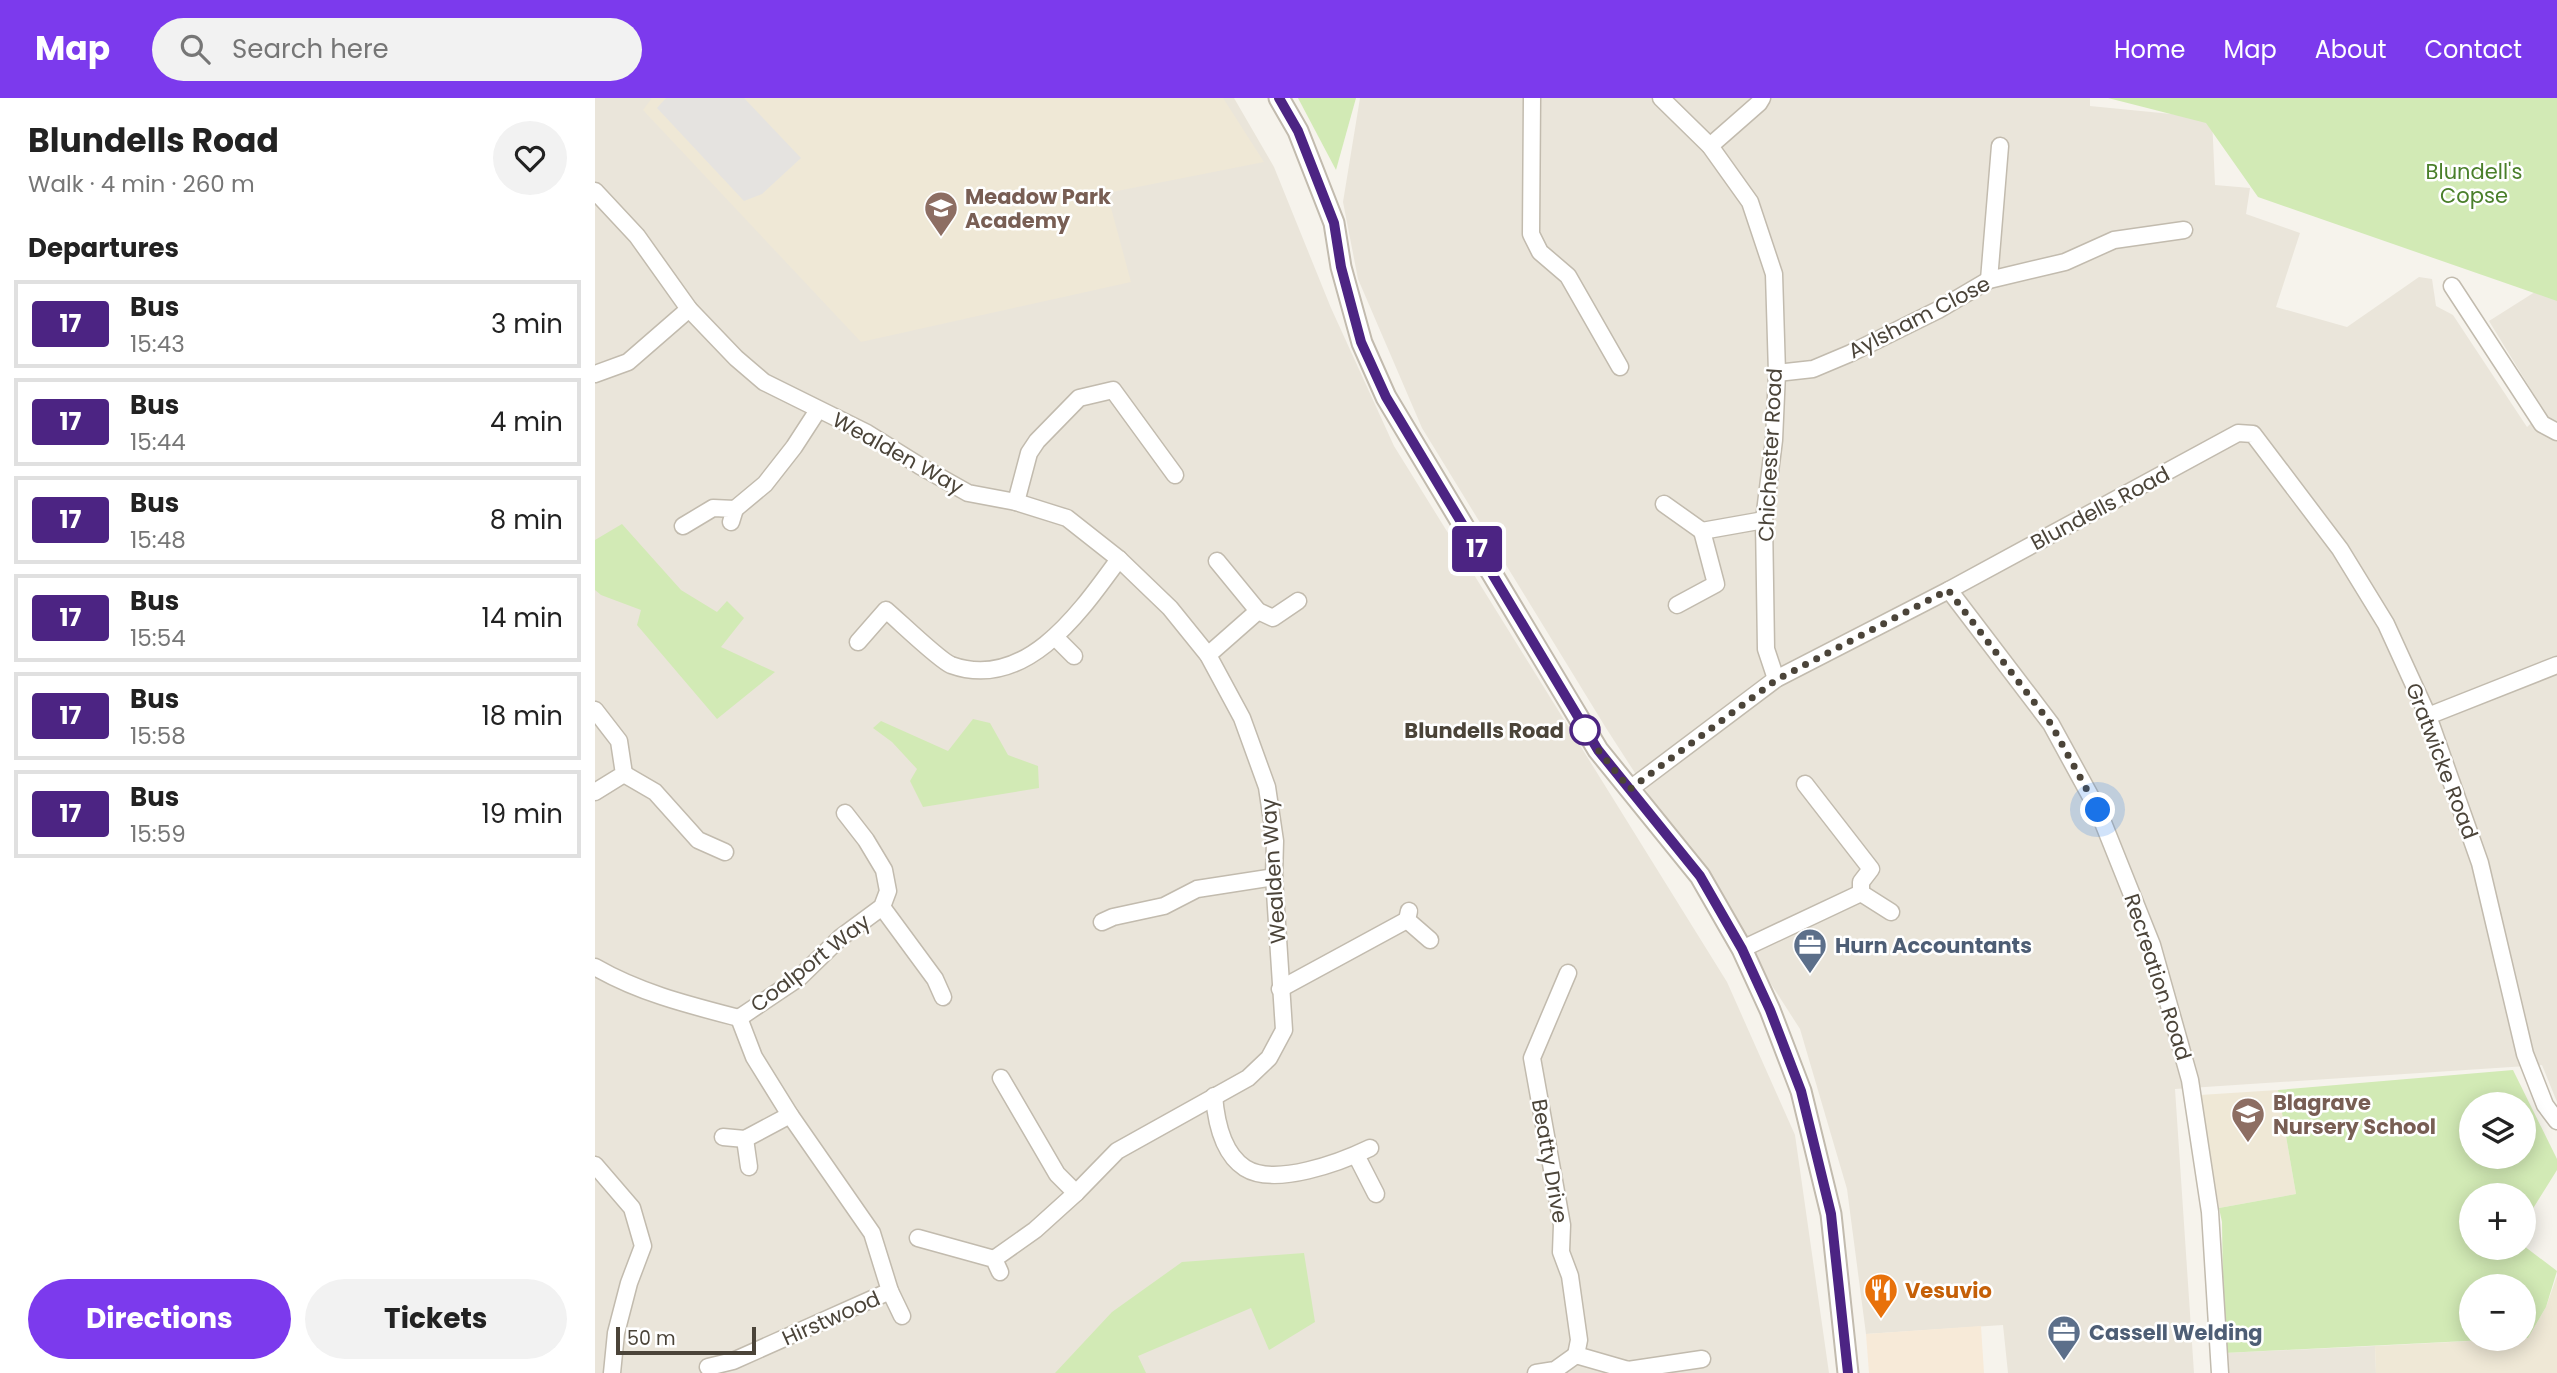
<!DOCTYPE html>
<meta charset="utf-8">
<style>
:root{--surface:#fff;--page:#f2f2f2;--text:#222;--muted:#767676;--line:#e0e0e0;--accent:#7c3aed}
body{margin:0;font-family:Poppins,sans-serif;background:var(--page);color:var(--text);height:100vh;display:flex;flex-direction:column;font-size:26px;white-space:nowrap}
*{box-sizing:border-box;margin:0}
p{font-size:23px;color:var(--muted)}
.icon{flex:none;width:38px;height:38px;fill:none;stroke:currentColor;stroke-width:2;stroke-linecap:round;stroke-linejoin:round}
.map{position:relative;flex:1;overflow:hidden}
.side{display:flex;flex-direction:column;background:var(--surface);width:595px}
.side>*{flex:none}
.badge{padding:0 14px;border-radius:5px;font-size:24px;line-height:46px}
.controls{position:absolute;left:1864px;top:994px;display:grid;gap:14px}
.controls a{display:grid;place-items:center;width:77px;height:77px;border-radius:50%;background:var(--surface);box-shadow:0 4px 18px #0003;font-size:35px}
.scale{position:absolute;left:21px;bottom:18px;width:140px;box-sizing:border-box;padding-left:7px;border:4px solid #4b4439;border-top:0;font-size:19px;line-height:24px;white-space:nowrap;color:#4b4439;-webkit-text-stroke:5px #fff;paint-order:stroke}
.you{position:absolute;width:35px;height:35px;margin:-18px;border:5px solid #fff;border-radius:50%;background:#1a73e8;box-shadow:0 0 0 10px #1a73e833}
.map>.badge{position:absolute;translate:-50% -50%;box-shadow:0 0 0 4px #fff}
h2{padding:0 28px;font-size:26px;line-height:63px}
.round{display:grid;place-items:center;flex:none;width:74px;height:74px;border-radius:37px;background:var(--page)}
.head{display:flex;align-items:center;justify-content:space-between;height:119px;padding:0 28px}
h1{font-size:33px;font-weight:700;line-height:52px}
.cta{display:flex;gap:14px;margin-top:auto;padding:14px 28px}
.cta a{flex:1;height:80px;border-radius:42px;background:var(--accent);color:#fff;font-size:28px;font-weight:700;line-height:80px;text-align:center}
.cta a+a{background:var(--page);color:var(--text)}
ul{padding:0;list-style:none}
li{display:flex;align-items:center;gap:21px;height:88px;margin:0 14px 10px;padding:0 14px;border:4px solid var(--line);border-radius:0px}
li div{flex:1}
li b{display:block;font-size:26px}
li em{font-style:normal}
li .badge{min-width:77px;font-weight:700;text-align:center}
header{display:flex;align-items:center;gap:42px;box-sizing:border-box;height:98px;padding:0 35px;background:var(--accent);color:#fff}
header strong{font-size:33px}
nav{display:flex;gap:38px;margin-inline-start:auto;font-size:24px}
.search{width:490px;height:63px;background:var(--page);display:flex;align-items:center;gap:18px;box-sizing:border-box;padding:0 24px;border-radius:38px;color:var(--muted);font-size:26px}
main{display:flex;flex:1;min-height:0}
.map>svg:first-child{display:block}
</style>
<header>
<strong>Map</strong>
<div class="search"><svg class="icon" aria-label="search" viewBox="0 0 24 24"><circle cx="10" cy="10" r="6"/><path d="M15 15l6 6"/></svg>Search here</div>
<nav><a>Home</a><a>Map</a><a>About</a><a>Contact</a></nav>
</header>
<main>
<section class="side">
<div class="head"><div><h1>Blundells Road</h1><p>Walk · 4 min · 260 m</p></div><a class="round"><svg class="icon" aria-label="heart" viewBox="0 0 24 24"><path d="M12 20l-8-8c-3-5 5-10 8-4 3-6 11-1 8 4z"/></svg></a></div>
<h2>Departures</h2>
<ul>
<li><span class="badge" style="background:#4c2483;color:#fff">17</span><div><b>Bus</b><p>15:43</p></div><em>3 min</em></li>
<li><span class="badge" style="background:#4c2483;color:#fff">17</span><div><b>Bus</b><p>15:44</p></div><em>4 min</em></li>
<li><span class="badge" style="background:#4c2483;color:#fff">17</span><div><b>Bus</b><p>15:48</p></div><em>8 min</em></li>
<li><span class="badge" style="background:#4c2483;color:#fff">17</span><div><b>Bus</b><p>15:54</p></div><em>14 min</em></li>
<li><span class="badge" style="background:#4c2483;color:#fff">17</span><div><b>Bus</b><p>15:58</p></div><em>18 min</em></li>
<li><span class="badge" style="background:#4c2483;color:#fff">17</span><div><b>Bus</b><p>15:59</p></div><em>19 min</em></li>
</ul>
<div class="cta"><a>Directions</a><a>Tickets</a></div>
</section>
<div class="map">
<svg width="1962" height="1275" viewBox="0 0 1962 1275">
<rect width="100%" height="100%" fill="#f6f3ec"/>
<g fill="#eae5da">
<path d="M 0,0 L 639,0 L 679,69 L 736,210 L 799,348 L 1132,884 L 1200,1037 L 1234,1275 L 0,1275 Z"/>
<path d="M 765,0 L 1495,0 L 1495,8 L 1617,20 L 1620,87 L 1655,90 L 1651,116 L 1705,135 L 1681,209 L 1752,229 L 1824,179 L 1837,181 L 1841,208 L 1858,217 L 1932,329 L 1949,313 L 1894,223 L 1962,180 L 1962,1004 L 1947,967 L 1580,991 L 1599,1275 L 1413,1275 L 1408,1227 L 1271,1236 L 1252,1091 L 1205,931 L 1011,630 L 827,330 L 763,181 L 748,104 Z"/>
<path d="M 1780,1248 L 1781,1275 L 1631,1275 L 1629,1255 Z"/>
</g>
<path fill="#f7ead8" d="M 1386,1228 L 1389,1275 L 1274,1275 L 1271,1236 Z"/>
<g fill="#efe8d6">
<path d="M 57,0 L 628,0 L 669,64 L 512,95 L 536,184 L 266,244 L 48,12 Z"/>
<path d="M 1683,992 L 1701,1096 L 1624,1110 L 1605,997 Z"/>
<path d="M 1962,1178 L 1962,1275 L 1781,1275 L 1780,1248 L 1933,1240 L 1951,1209 Z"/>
</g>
<g fill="#d2eab5" fill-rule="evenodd">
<path d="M 703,0 L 761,0 L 741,72 Z"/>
<path d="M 1513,0 L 1962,0 L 1962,203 L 1663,99 L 1611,25 Z"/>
<path d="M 27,426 L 86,492 L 122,514 L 132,503 L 149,520 L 126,549 L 180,574 L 122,621 L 42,527 L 46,512 L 6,497 L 0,492 L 0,442 Z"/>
<path d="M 378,621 L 395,625 L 413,657 L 443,668 L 444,690 L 328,709 L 315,683 L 322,671 L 297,644 L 278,630 L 286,623 L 353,653 Z"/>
<path d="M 1918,972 L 1962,1061 L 1962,1072 L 1929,1125 L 1928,1097 L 1876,1097 L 1876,1150 L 1929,1148 L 1962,1173 L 1951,1209 L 1933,1240 L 1929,1240 L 1928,1188 L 1876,1188 L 1876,1241 L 1911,1241 L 1629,1255 L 1627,1124 L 1624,1110 L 1701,1096 L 1683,992 ZM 1876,1006 L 1928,1006 L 1928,1059 L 1876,1059 Z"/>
<path d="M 709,1155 L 720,1224 L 674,1252 L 656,1210 L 543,1258 L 551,1275 L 460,1275 L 517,1214 L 587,1164 Z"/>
</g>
<path fill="#e5e3e0" d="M 71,0 L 149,0 L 206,60 L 167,96 L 149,103 L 62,10 Z"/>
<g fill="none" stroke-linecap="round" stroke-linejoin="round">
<g stroke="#c2bbae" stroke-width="19">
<g id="minor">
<path d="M 937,0 L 936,136 L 945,154 L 973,178 L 1025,269"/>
<path d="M 1066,0 L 1115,48 L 1155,104 L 1179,176 L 1182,275 L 1179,342 L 1169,422 L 1171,551 L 1181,581"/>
<path d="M 1115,48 L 1164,5 L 1167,0"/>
<path d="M 0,93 L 42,138 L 94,211 L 141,260 L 169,284 L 272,335 L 325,368 L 373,395 L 421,404 L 472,420 L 524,461 L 575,510 L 613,557 L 647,620 L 672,689 L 680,743 L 679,779 L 689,932 L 674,960 L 653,980 L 522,1053 L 481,1095 L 440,1132 L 399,1161"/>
<path d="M 1394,182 L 1405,48"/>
<path d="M 1857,188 L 1947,326 L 1962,334"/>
<path d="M 1182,275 L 1218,271 L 1256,255 L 1343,212 L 1394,182 L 1470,164 L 1519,142 L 1589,132"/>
<path d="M 0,276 L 33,264 L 94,211"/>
<path d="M 421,404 L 434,355 L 442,343 L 484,300 L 518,292 L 580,377"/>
<path d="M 1069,406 L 1107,433"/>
<path d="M 140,411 L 170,386 L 199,349 L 223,312"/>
<path d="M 88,428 L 118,410 L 140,411 L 136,424"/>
<path d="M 622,463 L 663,513 L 678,520 L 703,503"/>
<path d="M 1354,492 L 1456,626 L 1503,712 L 1557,847 L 1595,982 L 1615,1114 L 1625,1275"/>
<path d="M 1082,507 L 1121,486 L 1107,433 L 1169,422"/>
<path d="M 460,539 L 479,558"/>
<path d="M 263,544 L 291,512 C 304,523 344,562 356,567 C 431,594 486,513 524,461"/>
<path d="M 613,557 L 663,513"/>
<path d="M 0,612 L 24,643 L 29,676 L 0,694"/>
<path d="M 1833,618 L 1962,567"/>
<path d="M 29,676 L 60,694 L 103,742 L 130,754"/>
<path d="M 1210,686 L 1276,771 L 1266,784 L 1266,795"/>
<path d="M 1035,691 L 1181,581 L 1354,492 L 1643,335 L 1658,336 L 1745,451 L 1791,526 L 1833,618 L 1885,765 L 1930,956 L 1950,1007 L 1962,1023"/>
<path d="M 287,809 L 340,881 L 348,899"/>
<path d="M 814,813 L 812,822 L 835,842"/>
<path d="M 507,824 L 518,819 L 569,808 L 602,791 L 679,779"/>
<path d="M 1147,851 L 1266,795 L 1296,814"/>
<path d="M 0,869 C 45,895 94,907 144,920"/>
<path d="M 973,875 L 937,960 L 967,1127 L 966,1154 L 975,1178 L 984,1242 L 981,1257"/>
<path d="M 685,891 L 812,822"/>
<path d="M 144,920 L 159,959 L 195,1017 L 277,1135 L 295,1193 L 307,1218"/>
<path d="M 144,920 L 205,879 L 245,840 L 287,809 L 293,793 L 289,772 L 271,742 L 250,715"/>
<path d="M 406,980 L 462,1076 L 481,1095"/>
<path d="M 619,998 C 621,1023 627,1055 650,1070 C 680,1089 746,1064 775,1050"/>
<path d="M 128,1039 L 150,1041 L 195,1017"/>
<path d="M 150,1041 L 154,1069"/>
<path d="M 761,1057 L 781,1096"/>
<path d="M 0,1067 L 37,1110 L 48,1148 L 34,1185 L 21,1235 L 17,1275"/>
<path d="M 323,1140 L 399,1161 L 405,1174"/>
<path d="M 113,1269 L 138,1263 L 295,1193"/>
<path d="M 941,1275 L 960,1272 L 981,1257 L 1033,1272 L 1107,1261"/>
</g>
</g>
<g stroke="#c2bbae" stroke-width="23">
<path id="tertiary" d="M 684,0 L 703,33 L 739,125 L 746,169 L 767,245 L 791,299 L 1003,652 L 1105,778 L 1147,851 L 1175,912 L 1206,993 L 1236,1116 L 1253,1275"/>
</g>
<use href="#minor" stroke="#fff" stroke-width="16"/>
<use href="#tertiary" stroke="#fff" stroke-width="19"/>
</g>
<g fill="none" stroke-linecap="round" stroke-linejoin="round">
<g stroke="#fff" stroke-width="16">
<path id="line" d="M 684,0 L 703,33 L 739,125 L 746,169 L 766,244 L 791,299 L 1003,652 L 1105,778 L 1147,851 L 1175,912 L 1206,993 L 1236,1116 L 1253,1275"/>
</g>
<use href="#line" stroke="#4c2483" stroke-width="10"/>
<path stroke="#4b4439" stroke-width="7" stroke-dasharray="0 12.6" d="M 990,632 L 1003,652 L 1035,691 L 1181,582 L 1353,492 L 1456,626 L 1503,712"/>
</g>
<defs>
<g id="school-pin" transform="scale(1.75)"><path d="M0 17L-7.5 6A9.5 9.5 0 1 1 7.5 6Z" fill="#8d6e63" stroke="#fff"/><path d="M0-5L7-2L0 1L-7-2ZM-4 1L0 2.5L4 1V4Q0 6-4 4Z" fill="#fff"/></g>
<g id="office-pin" transform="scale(1.75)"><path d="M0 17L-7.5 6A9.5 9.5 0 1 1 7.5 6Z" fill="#5c6f8a" stroke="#fff"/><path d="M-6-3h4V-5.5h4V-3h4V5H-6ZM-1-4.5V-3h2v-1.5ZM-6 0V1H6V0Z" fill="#fff"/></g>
<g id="restaurant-pin" transform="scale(1.75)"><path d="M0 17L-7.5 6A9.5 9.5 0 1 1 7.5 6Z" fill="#e8710a" stroke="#fff"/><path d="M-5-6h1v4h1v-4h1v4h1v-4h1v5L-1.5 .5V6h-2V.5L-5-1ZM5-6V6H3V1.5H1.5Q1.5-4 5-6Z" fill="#fff"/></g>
</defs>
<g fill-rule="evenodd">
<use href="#school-pin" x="346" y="110"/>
<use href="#office-pin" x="1215" y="847"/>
<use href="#school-pin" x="1653" y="1016"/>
<use href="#restaurant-pin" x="1286" y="1192"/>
<use href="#office-pin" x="1469" y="1234"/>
</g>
<circle fill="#fff" stroke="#4c2483" stroke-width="3.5" cx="990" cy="632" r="14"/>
<g text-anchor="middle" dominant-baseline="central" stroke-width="5" stroke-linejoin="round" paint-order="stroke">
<g font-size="21" fill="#4a7f2a" stroke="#fff">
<text x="1879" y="73">Blundell's<tspan x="1879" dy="24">Copse</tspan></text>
</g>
<g font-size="21" font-weight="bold" fill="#785e54" stroke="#fff" text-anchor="start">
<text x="370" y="98">Meadow Park<tspan x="370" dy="24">Academy</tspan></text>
<text x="1678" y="1004">Blagrave<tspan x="1678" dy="24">Nursery School</tspan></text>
</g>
<g font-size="21" fill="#4b4439" stroke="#fff">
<text transform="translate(1324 219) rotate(-27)">Aylsham Close</text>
<text transform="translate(303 355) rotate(29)">Wealden Way</text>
<text transform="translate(1175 357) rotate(-87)">Chichester Road</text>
<text transform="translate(1505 410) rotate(-28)">Blundells Road</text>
<text transform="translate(1847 663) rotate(69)">Gratwicke Road</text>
<text transform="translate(678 773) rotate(-94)">Wealden Way</text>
<text transform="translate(215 865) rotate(-38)">Coalport Way</text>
<text transform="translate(1563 879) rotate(72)">Recreation Road</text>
<text transform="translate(955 1063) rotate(80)">Beatty Drive</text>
<text transform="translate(236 1220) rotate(-24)">Hirstwood</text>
</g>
<g font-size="21" font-weight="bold" fill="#4b4439" stroke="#fff" text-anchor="end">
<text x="969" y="632">Blundells Road</text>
</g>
<g font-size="21" font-weight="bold" fill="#4e5e75" stroke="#fff" text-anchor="start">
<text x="1240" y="847">Hurn Accountants</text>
<text x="1494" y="1234">Cassell Welding</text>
</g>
<g font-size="21" font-weight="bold" fill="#c56008" stroke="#fff" text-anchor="start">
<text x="1310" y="1192">Vesuvio</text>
</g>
</g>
</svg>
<div class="controls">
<a><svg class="icon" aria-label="layers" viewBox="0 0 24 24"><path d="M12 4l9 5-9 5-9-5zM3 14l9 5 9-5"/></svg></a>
<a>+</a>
<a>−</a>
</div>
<div class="scale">50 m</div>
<div class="you" style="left:1503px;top:712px"></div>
<b class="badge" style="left:882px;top:451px;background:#4c2483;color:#fff">17</b>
</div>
</main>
